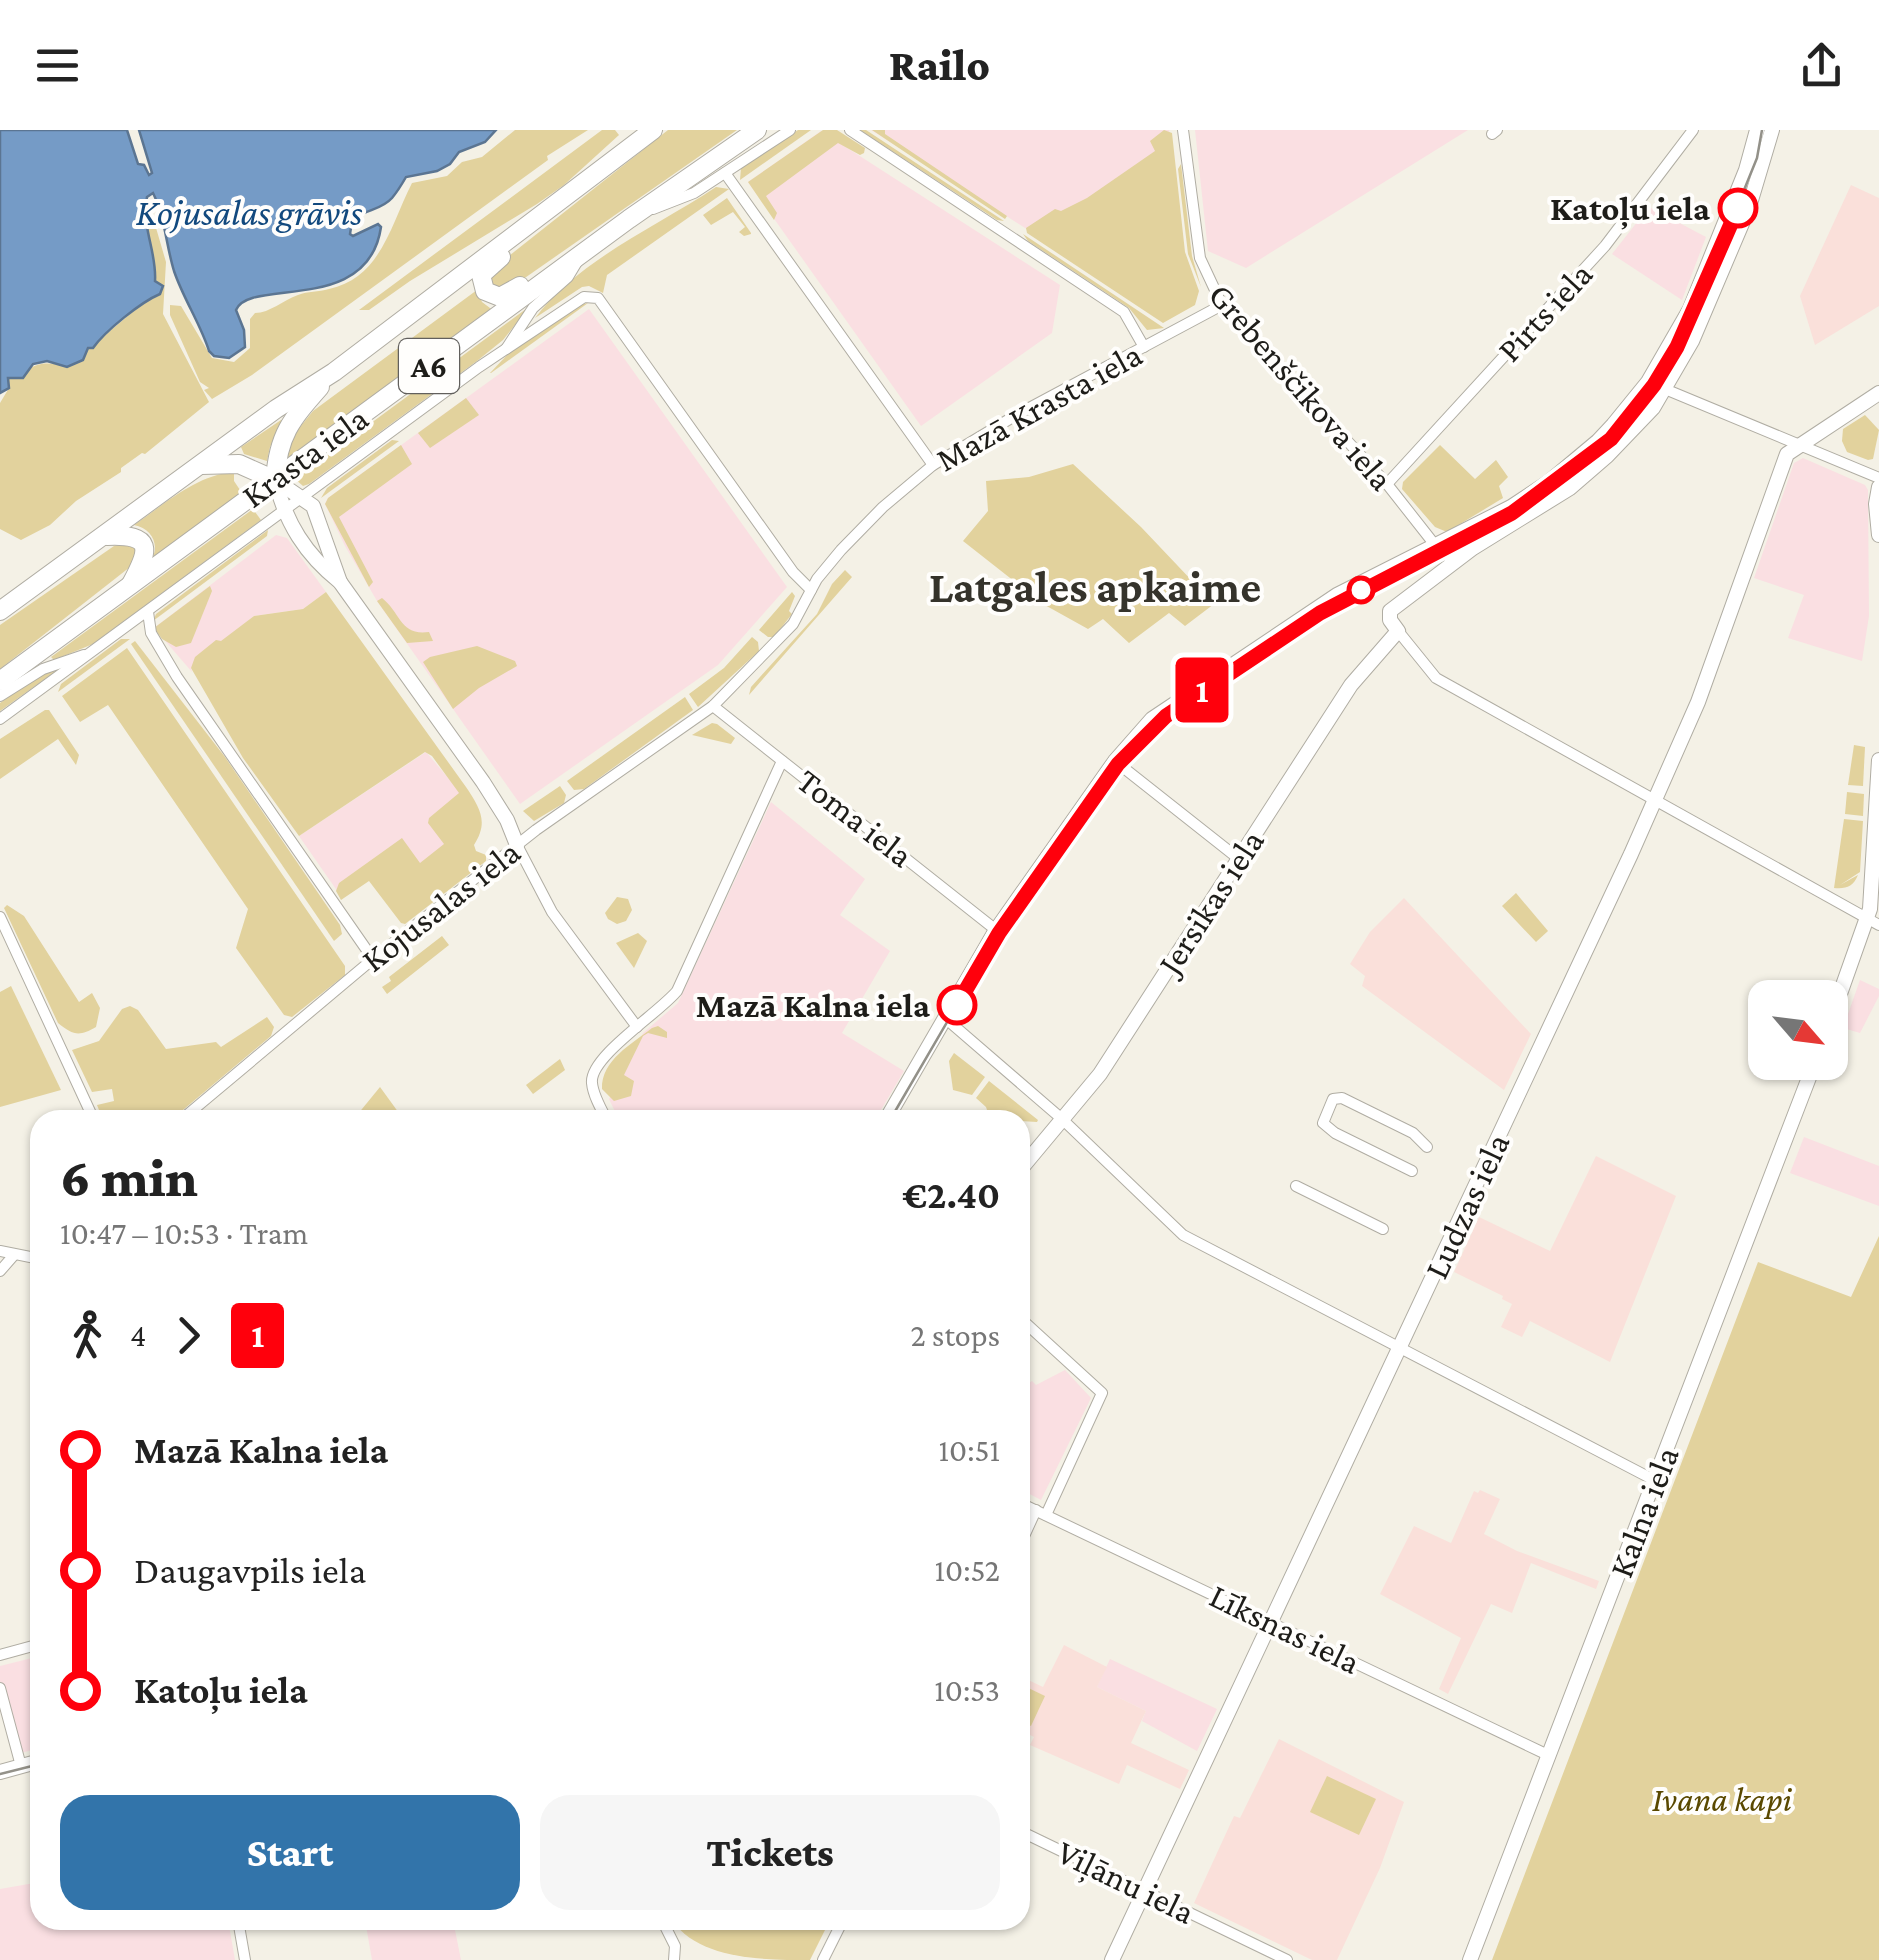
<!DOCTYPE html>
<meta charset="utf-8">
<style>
:root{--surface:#fff;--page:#f6f6f6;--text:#222;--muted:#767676;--accent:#3274aa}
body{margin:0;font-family:"Crimson Pro",serif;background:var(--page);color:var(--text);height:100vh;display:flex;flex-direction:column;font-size:38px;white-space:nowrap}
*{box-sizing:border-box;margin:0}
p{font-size:32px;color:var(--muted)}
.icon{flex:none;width:55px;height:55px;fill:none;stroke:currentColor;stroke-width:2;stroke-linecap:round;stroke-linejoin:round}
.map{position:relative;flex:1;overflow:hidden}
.side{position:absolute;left:30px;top:980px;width:1000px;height:820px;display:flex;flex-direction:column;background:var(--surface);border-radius:30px;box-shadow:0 2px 8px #0004}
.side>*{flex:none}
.badge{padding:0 20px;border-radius:8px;font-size:35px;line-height:65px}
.needle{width:65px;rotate:118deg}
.buttons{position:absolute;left:1748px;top:850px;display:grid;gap:20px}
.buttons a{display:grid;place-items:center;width:100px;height:100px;border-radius:20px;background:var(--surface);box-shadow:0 2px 8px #0004;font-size:50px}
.map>.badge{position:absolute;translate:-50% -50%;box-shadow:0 0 0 5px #fff}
.legs{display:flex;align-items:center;gap:15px;height:110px;padding:0 30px;font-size:32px}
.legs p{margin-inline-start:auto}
.summary{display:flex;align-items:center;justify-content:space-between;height:170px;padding:0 30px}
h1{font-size:55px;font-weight:800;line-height:75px}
.primary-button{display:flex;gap:20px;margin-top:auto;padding:20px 30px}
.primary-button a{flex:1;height:115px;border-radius:30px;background:var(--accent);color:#fff;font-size:40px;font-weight:800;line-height:115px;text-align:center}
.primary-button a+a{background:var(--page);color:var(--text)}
ul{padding:0 30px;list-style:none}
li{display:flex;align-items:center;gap:35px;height:120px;font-size:38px}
li i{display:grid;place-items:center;width:15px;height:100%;margin:0 12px;background:currentColor}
li i::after{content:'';width:25px;height:25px;margin:-12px;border:8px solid;border-radius:50%;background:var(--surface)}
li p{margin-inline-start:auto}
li:first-child i{background:linear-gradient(#0000 50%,currentColor 0)}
li:last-child i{background:linear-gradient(currentColor 50%,#0000 0)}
header{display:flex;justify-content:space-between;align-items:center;height:130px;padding:0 30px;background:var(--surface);font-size:45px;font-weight:800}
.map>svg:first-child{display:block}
</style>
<header><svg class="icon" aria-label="menu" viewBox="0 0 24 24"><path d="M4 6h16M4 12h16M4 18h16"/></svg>Railo<svg class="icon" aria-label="share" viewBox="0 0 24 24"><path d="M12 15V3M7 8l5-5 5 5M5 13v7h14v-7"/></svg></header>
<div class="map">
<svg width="1879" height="1830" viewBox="0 0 1879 1830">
<rect width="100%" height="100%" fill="#f4f1e6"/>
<g fill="#fadfe2">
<path d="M 871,0 L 1169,0 L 1171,17 L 1033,103 Z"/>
<path d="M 1195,0 L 1468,0 L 1246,138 L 1208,121 Z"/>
<path d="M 821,1 L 1060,155 L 1052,203 L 921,296 L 748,52 Z"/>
<path d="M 1649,77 L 1706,107 L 1682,170 L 1612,124 Z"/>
<path d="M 589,179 L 787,457 L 718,535 L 520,674 L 377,471 L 345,416 L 325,374 L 328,368 Z"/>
<path d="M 1803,328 L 1865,355 L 1868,360 L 1869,486 L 1862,531 L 1788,508 L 1804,465 L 1754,448 L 1794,333 Z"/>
<path d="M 276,405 L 287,408 L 326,462 L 303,479 L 254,486 L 191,538 L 192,542 L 154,498 Z"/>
<path d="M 426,622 L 461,663 L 447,714 L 421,735 L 402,712 L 338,762 L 299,706 Z"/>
<path d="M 771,672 L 865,749 L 840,785 L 890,821 L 842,903 L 904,941 L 875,990 L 619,990 L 609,969 L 643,903 L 678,873 Z"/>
<path d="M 1860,850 L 1879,859 L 1879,866 L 1860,903 L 1843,898 Z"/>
<path d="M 1804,1007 L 1879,1036 L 1879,1076 L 1790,1043 Z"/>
<path d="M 1065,1240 L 1091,1268 L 1041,1370 L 1020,1359 L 1020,1259 L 1032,1251 L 1036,1255 Z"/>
<path d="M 40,1526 L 40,1618 L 17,1624 L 0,1559 L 0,1536 Z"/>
<path d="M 1110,1529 L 1217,1579 L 1197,1621 L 1142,1591 L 1146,1581 L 1097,1557 Z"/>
<path d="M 40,1752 L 40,1790 L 228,1790 L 235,1830 L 0,1830 L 0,1759 Z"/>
<path d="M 365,1790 L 453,1790 L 461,1830 L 372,1830 Z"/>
</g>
<g fill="#fae0da">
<path d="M 1851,55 L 1879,68 L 1879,176 L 1815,215 L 1800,166 Z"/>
<path d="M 1404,768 L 1531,904 L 1504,960 L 1362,856 L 1365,846 L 1350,834 L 1370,802 Z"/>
<path d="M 1596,1026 L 1676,1066 L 1610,1232 L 1530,1191 L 1522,1207 L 1501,1197 L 1512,1174 L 1502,1169 L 1503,1166 L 1454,1142 L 1479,1087 L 1550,1121 Z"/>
<path d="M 1480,1360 L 1500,1369 L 1484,1404 L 1517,1421 L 1599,1451 L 1596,1459 L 1531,1433 L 1512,1483 L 1491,1474 L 1448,1564 L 1439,1559 L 1461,1508 L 1380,1464 L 1414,1396 L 1451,1413 L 1474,1361 L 1478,1363 Z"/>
<path d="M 1064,1515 L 1107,1537 L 1097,1557 L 1146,1581 L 1131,1613 L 1189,1640 L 1180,1659 L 1127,1635 L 1119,1654 L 1030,1615 L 1034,1607 L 1020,1600 L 1020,1546 L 1043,1557 Z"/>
<path d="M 1279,1609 L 1404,1672 L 1380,1738 L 1337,1830 L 1312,1830 L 1194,1773 L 1234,1686 L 1240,1688 Z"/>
</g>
<g fill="#e2d29d">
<path d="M 515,0 L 588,0 L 547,26 L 548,30 L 252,245 L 212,269 L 204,260 L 209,258 L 200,252 L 170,185 L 170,175 L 181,176 L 212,228 L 234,232 L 250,218 L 250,189 L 255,183 C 270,183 283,170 298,165 C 308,161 318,162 329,159 C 381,148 391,94 412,53 L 447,46 L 462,32 L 482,27 Z"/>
<path d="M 602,0 L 615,0 L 619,5 L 564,55 L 537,74 L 410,151 L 369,180 L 359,180 Z"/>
<path d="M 668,0 L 737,0 L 519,152 L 498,158 L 493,155 L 491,143 L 495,137 Z"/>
<path d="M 798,0 L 811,0 L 740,50 L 741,38 Z"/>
<path d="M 823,0 L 837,0 L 865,18 L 864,23 L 860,25 L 838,13 L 766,66 L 777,83 L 774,90 L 748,52 Z"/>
<path d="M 860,0 L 866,0 L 1004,91 L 997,90 Z"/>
<path d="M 872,0 L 885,0 L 885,4 L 1007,86 L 1005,89 Z"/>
<path d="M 1164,0 L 1172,3 L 1185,122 L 1199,161 L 1195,175 L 1163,193 L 1027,103 L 1026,98 L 1055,79 L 1061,81 L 1087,68 L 1155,21 L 1150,11 Z"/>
<path d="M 1181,34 L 1192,126 L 1201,157 L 1188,124 L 1178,39 Z"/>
<path d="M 716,57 L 729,59 L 607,145 L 603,163 L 589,156 L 582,157 L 535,188 C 580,129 656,97 716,57 Z"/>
<path d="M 147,67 L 166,132 L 163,184 L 209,272 L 145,324 L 142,323 L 121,338 L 121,342 L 76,371 L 50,395 L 21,410 L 0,399 L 0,273 L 9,258 L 8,248 C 34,238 37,228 67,237 L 148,169 L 160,164 C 151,136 141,97 147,67 Z"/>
<path d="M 727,68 L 751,103 L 751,104 L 744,106 L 739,102 L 745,97 L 733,82 L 711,95 L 703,85 Z"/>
<path d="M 1023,104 L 1164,198 L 1147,200 L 1129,178 L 1028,111 Z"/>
<path d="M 477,160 L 482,172 L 494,181 L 286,331 L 291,308 L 313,281 Z"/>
<path d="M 588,173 L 491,243 L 490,243 L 509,223 L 578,175 Z"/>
<path d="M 530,176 L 503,210 L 477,231 L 309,354 L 303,356 L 295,349 Z"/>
<path d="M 466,268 L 479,285 L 430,318 L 418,303 Z"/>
<path d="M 1865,285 L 1879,300 L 1873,329 L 1868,330 L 1847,322 L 1842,311 L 1843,299 Z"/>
<path d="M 281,290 L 283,291 L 270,317 L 267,331 L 244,324 L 241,317 Z"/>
<path d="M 392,310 L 399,311 L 321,368 L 327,358 Z"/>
<path d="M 401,315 L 412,334 L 339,387 L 373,452 L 369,457 L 325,374 L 328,368 Z"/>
<path d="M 1440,315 L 1475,349 L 1496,330 L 1508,347 L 1499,356 L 1503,368 L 1447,402 L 1435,397 L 1402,359 L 1403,352 Z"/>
<path d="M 1073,334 L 1141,397 L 1214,474 L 1185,496 L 1169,483 L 1129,513 L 1103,489 L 1088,499 L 1043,474 L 963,411 L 988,381 L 986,351 L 1029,347 Z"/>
<path d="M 234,342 L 234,351 L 242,363 L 152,429 C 160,414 151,398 134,395 C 165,374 196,345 234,342 Z"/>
<path d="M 253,379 L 261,390 L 93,514 L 54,530 L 51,527 Z"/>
<path d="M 268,400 L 267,406 L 153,491 L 156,484 Z"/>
<path d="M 128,413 L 139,421 L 130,437 L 0,539 L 0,495 L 114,416 Z"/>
<path d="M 845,440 L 852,447 L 749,565 L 747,573 L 751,557 L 817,484 L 832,454 Z"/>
<path d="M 210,456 L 212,461 L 191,513 L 176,517 L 162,509 L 154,498 Z"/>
<path d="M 326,462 L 466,657 C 480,678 489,692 474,715 L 476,721 L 486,725 L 486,731 L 405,794 L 401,793 L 369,751 L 341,770 L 336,761 L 339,753 L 402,708 L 420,733 L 444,714 L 428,693 L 429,688 L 459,663 L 432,626 L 425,622 L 299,706 L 243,628 L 191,538 L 195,527 L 216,510 L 221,511 L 254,486 L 303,479 Z"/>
<path d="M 792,462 L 795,466 L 789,481 L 792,484 L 774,507 L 768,507 L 759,500 Z"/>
<path d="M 382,468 C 401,483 400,506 429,502 L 433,511 L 407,513 L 377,471 Z"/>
<path d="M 752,507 L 758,512 L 759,521 L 698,577 L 689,564 L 724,538 Z"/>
<path d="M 121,509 L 130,509 L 58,562 L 61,554 Z"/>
<path d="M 135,511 L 225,627 L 340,795 L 342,804 L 334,811 L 135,520 L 131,514 Z"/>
<path d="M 477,516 L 515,531 L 517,536 L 479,558 L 453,579 L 423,532 L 430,527 Z"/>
<path d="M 127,518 L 345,836 L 345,845 L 292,887 L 284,885 L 236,818 L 248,779 L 108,575 L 80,592 L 62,566 Z"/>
<path d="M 59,539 L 0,581 L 0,573 L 37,546 Z"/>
<path d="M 685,567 L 693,580 L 584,659 L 574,660 L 567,651 Z"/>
<path d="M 45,580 L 49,580 L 79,625 L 76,635 L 58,609 L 0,649 L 0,609 Z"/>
<path d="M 712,593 L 717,594 L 735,608 L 731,614 L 692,605 Z"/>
<path d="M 1854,615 L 1865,617 L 1863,656 L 1848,655 Z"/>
<path d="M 560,656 L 566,665 L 564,673 L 534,691 L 523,681 Z"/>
<path d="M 1847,662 L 1864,664 L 1863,686 L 1845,684 Z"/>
<path d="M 1844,689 L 1863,691 L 1860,742 L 1840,755 L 1858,745 C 1853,757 1846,759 1834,758 Z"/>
<path d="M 1516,763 L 1548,801 L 1536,812 L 1502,776 Z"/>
<path d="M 617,767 L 628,769 L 632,780 L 626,791 L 617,794 L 608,789 L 605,783 Z"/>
<path d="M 7,775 L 24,786 L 79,872 L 92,863 L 100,878 L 96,897 C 79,907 73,905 58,893 L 4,778 Z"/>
<path d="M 638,803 L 647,811 L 634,838 L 616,813 Z"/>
<path d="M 442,806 L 449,815 L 387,864 L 382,857 L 391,851 L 389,847 Z"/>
<path d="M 11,856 L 61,960 L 0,977 L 0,862 Z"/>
<path d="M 130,876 L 138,880 L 166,919 L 216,912 L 221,917 L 267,887 L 274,897 L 271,906 L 171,990 L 103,990 L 97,975 L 114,971 L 112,959 L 92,962 L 72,920 L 99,911 L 122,879 Z"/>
<path d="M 658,896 L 667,902 L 667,908 L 648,903 L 643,906 L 624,945 L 634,951 L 631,966 L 614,971 L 602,959 C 601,930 632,914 652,898 Z"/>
<path d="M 954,923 L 985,947 L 972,965 L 953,960 L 949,931 Z"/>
<path d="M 560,929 L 565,940 L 533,964 L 526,955 Z"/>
<path d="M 989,951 L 1038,990 L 1037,992 L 990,989 L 986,977 L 976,968 Z"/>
<path d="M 380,957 L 404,990 L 353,990 Z"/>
<path d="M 1879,1106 L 1879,1830 L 1492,1830 L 1758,1132 L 1851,1167 Z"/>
<path d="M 1020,1554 L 1045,1566 L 1031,1596 L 1020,1591 Z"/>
<path d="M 1327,1646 L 1376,1669 L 1359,1705 L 1310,1682 Z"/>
<path d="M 672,1790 L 830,1790 L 810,1830 C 764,1830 699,1830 672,1790 Z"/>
</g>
<path fill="#759bc6" stroke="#5b7592" stroke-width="2.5" d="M 0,0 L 127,0 L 138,34 L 144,35 L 149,45 L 152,43 L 139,0 L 496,0 L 485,12 L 459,22 L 450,34 L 437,41 L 406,47 C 402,54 397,62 392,68 C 377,85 352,77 350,104 L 353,106 L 378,94 L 381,97 C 368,186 249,147 236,180 L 244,200 L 245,217 L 229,228 L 214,226 L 209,221 C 201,195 183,168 174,141 C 166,115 165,87 153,63 L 147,67 C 141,97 157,122 155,151 L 163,156 L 160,164 C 141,172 105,201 93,218 L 88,218 L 83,230 L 67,237 L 47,231 L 33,234 L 23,248 L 8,248 L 9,258 L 0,263 Z"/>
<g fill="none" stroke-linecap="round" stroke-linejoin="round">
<g stroke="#b0ada3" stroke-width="12">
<g id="street">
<path d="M 850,0 L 1124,182 L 1144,217"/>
<path d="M 1183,0 L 1200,128 L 1222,175 L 1387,354 L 1435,415 L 1455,433"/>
<path d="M 1492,4 L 1497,0"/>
<path d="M 725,43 L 933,335"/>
<path d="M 653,79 L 694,63 L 790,0"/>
<path d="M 506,219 L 533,178 L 568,147 L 577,132"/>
<path d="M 1648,252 L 1879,348"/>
<path d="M 1387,354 L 1605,116 L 1693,0"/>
<path d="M 148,482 L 151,503 L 177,547 L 373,829"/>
<path d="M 1398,501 L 1436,548 L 1879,795"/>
<path d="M 0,566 L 43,539 L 84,525"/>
<path d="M 713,576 L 996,800"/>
<path d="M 0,589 L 479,237 L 584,167 L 598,168 L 793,442 L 811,460"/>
<path d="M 1115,631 L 1239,729"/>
<path d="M 517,715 L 552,782 L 637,897"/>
<path d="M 0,787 L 94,990"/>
<path d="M 945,888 L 1062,989 L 1183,1105 L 1656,1351"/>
<path d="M 181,990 L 373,829 L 536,700 L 713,576 L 793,494 L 817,449 L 841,420 L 883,377 L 933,335 L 1018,284 L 1222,175"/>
<path d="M 607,990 C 601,979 593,965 592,953 C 589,927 659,883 677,861 L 782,631"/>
<path d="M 1412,1041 L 1335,1003 L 1323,993 L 1333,969 L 1342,968 L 1413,1003 L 1427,1017"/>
<path d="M 1296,1056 L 1383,1099"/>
<path d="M 0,1121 L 40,1129"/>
<path d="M 0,1141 L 14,1125"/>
<path d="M 1020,1188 L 1102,1263 L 1046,1385"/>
<path d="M 1020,1373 L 1550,1626"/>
<path d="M 1020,1415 L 1036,1380"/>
<path d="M 0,1525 L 40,1514"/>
<path d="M 0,1558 L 21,1636"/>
<path d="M 1020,1701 L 1287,1830"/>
<path d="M 238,1790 L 245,1830"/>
<path d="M 662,1790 L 675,1816 L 674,1830"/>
<path d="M 823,1830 L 843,1790"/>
</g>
</g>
<g stroke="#b0ada3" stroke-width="16">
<g id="secondary">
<path d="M 275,350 C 286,393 305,424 340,452 L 483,652 L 507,690 L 517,715"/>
<path d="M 275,350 L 313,376 L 340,452"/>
<path d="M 1879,357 L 1876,374 L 1879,405"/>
<path d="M 1830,892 L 1870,779 L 1879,630"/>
<path d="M 886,990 L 996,800 L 1115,631 L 1152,589 L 1337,465 L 1511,377 L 1549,352 L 1598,311 L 1613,295 L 1648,252 L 1690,179 L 1746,40 L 1757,0"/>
<path d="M 1020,1040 L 1100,944 L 1351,555 L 1398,501 L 1390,490 L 1390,481 L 1473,418 L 1570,358 L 1607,326 L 1653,278 L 1692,211 L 1749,77 L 1772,0"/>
<path d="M 0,1642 L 40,1631"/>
<path d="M 1112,1830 L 1631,724 L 1698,572 L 1787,324 L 1879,263"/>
<path d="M 1470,1830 L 1815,932"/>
</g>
</g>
<g stroke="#b0ada3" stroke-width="20">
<g id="highway">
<path d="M 501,127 L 481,145 L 485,161 L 500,167 L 520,156"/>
<path d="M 201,335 L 239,334 L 275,350"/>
<path d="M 275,350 C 278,305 291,290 320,257"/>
<path d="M 107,406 C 154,404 150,419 131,454"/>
<path d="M 0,481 L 276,279 L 334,242 L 653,0"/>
<path d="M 0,551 L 629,89 L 757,0"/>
</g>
</g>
<use href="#street" stroke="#fff" stroke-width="10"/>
<use href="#secondary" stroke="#fff" stroke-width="14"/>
<use href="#highway" stroke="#fff" stroke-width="18"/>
<g stroke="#939189" stroke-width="2.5">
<path d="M 890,990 L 999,803 L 1118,634 L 1154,597 L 1190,568 L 1320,483 L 1512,383 L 1611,309 L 1654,255 L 1695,181 L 1757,28 L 1762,0"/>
<path d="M 0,1644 L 40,1634"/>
</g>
</g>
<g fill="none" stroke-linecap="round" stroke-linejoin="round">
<g stroke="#fff" stroke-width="22">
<path id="line-1" d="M 957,875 L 999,803 L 1118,634 L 1166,586 L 1320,483 L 1512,383 L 1611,309 L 1654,255 L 1677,217 L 1738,78"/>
</g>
<use href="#line-1" stroke="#ff000c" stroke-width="15"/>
</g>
<g fill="#fff" stroke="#ff000c" stroke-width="5">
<circle cx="1738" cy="78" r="18"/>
<circle cx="1361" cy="460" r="12"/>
<circle cx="957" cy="875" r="18"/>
</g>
<g text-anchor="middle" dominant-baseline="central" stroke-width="8" stroke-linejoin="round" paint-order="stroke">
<rect fill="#fffefc" stroke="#62605d" stroke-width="2.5" x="399" y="209" width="60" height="54" rx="8"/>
<g font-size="32" font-weight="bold" fill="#1e1d19">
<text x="429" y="236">A6</text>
</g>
<g font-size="35" font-weight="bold" fill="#1e1d19" stroke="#fffefc" text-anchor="end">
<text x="1710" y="78">Katoļu iela</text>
<text x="930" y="875">Mazā Kalna iela</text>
</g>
<g font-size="35" fill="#1e1d19" stroke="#fffefc">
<text transform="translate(1545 182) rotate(-47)">Pirts iela</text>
<text transform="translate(1301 257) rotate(49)">Grebenščikova iela</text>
<text transform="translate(1039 277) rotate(-29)">Mazā Krasta iela</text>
<text transform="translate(305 327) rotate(-36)">Krasta iela</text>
<text transform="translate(855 688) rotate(38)">Toma iela</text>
<text transform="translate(1211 772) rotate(-57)">Jersikas iela</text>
<text transform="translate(441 776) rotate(-38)">Kojusalas iela</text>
<text transform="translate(1467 1076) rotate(-65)">Ludzas iela</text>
<text transform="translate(1644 1382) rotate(-69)">Kalna iela</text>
<text transform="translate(1285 1499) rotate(26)">Līksnas iela</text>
<text transform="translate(1126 1752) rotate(26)">Viļānu iela</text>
</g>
<g font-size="35" font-style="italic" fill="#5a4900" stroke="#fffefc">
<text x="1722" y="1669">Ivana kapi</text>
</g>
<g font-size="38" font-style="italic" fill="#12497e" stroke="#fffefc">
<text x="249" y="82">Kojusalas grāvis</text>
</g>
<g font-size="45" font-weight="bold" fill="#35332b" stroke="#fffefc">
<text x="1095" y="457">Latgales apkaime</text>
</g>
</g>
</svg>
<div class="buttons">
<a><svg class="needle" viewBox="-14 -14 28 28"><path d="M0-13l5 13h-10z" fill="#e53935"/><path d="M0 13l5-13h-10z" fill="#767676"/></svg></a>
</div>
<b class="badge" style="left:1202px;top:560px;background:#ff000c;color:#fff">1</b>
<section class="side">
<div class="summary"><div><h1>6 min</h1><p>10:47 – 10:53 · Tram</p></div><b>€2.40</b></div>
<div class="legs"><svg class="icon" aria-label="walk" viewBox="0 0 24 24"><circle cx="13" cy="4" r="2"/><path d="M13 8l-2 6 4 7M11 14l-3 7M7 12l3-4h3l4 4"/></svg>4<svg class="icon" aria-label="forward" viewBox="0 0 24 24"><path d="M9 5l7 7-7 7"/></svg><b class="badge" style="background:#ff000c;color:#fff">1</b><p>2 stops</p></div>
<ul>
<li><i style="color:#ff000c"></i><b>Mazā Kalna iela</b><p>10:51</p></li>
<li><i style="color:#ff000c"></i><span>Daugavpils iela</span><p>10:52</p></li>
<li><i style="color:#ff000c"></i><b>Katoļu iela</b><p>10:53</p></li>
</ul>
<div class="primary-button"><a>Start</a><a>Tickets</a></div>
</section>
</div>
